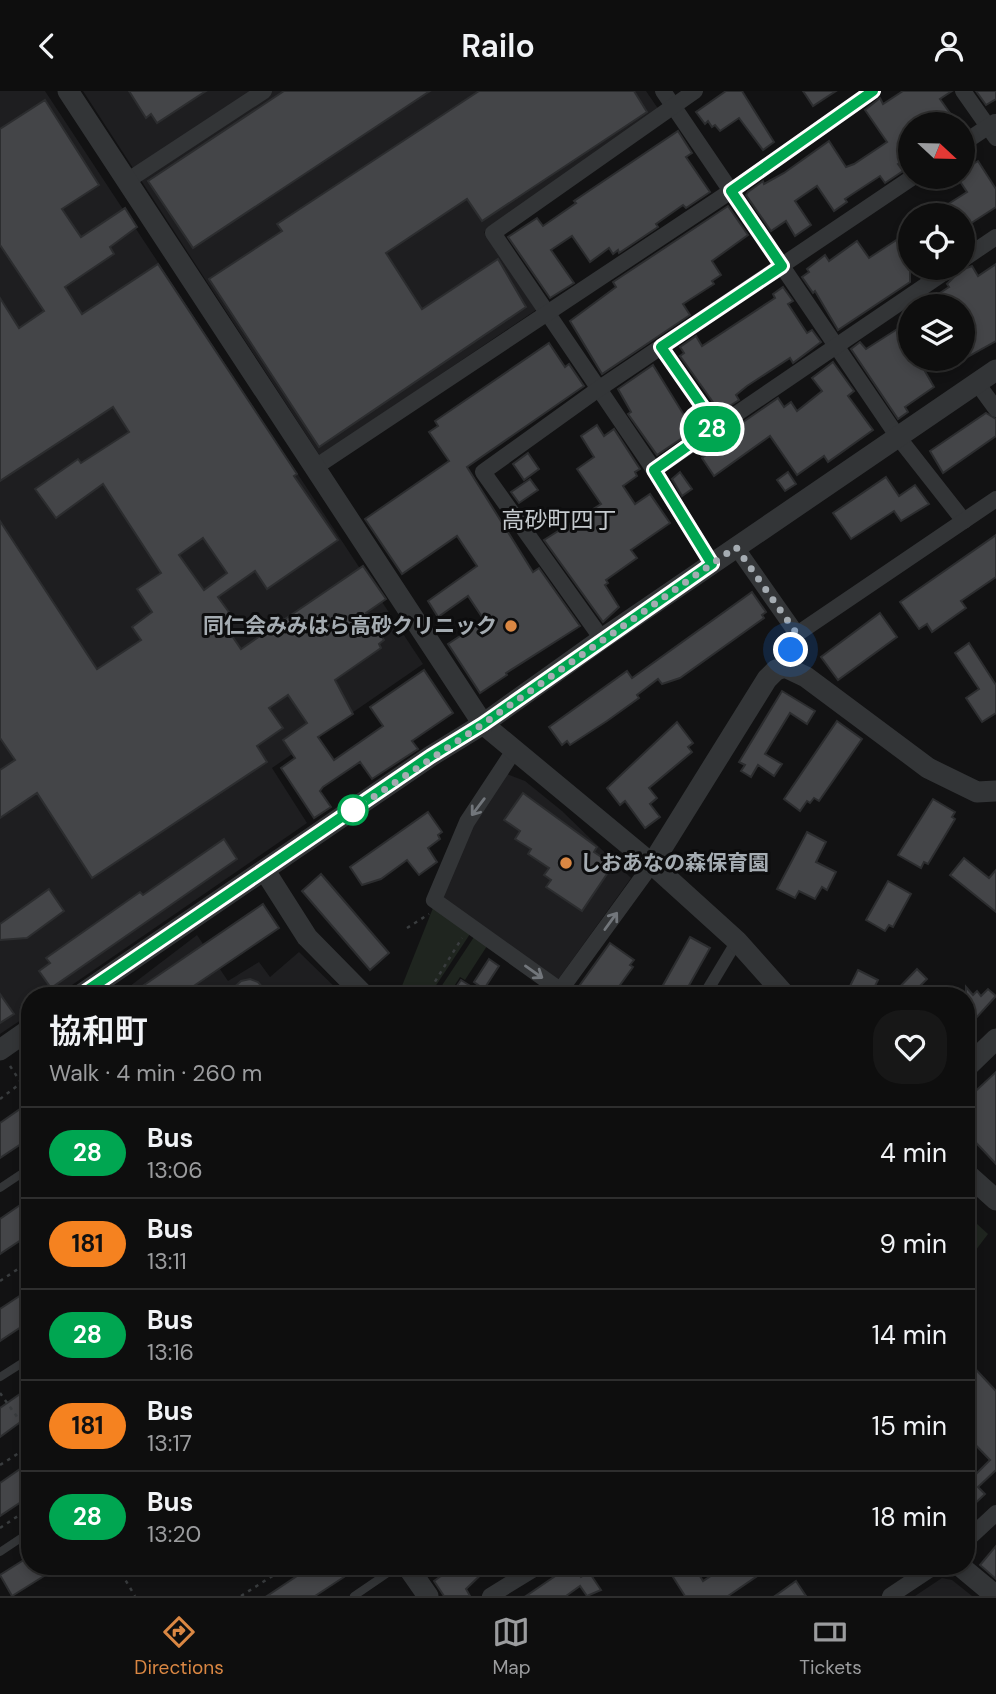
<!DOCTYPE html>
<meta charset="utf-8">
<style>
:root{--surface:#0e0e0e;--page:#171717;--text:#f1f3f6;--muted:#9b9c9e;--line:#2e2e2e;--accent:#da8743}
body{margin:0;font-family:"DM Sans","Noto Sans JP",sans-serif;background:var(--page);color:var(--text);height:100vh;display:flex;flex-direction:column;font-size:26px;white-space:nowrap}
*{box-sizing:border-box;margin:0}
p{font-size:23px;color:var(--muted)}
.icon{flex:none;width:38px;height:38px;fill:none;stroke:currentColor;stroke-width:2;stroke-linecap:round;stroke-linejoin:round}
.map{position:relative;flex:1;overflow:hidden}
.panel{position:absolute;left:21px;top:896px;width:954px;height:588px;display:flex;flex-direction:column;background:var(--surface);border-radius:28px;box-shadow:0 4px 10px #0003,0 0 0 2px var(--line)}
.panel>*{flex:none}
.badge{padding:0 14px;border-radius:23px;font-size:24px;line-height:46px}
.needle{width:46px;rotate:112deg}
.controls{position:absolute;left:898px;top:21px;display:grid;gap:14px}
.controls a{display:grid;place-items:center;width:77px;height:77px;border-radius:50%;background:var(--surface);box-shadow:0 4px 10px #0003,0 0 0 2px var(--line);font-size:35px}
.you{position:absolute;width:35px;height:35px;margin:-18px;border:5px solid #fff;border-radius:50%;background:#1a73e8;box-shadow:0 0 0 10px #1a73e833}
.map>.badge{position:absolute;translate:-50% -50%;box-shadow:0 0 0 4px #fff}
.round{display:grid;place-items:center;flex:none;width:74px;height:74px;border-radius:28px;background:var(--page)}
.headline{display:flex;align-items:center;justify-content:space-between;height:119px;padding:0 28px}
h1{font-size:33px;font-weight:600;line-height:52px}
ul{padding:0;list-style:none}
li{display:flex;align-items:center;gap:21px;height:91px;padding:0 28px;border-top:2px solid var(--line)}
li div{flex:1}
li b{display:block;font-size:26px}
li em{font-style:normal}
li .badge{min-width:77px;font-weight:700;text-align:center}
header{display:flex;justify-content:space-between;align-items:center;height:91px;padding:0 28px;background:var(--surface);font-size:32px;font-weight:600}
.tab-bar{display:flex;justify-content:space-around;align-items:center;height:98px;border-top:2px solid var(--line);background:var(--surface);font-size:19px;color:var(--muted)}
.tab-bar a{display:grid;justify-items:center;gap:4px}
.tab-bar .active{color:var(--accent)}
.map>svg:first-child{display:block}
</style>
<header><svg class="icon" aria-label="back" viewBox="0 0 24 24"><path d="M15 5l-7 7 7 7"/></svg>Railo<svg class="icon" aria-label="person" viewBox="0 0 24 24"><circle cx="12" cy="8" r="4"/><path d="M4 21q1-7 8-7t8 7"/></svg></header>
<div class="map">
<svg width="996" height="1505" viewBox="0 0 996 1505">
<rect width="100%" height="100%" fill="#121213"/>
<g fill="#1e1e20">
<path d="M 0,0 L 45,0 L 423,573 L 272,677 L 307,732 L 56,905 L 30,905 L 30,923 L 0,943 Z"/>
<path d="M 83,0 L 646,0 L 659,19 L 484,141 L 536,219 L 320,365 Z"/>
<path d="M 507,683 L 525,690 L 562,720 L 631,787 L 557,890 L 444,809 L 442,800 L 469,735 Z"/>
<path d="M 197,844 L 228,890 L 259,871 L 270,886 L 299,861 L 344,905 L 117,905 Z"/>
<path d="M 942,1487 L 952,1489 L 972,1505 L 915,1505 Z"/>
</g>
<g fill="#1f251f">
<path d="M 433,817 L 470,843 L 429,905 L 398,905 Z"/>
<path d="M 474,846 L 487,855 L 465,889 L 460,886 L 448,905 L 435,905 Z"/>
<path d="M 966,1123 L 988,1143 L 966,1172 Z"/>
</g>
<g fill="#444548" stroke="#2c2d2f" stroke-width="2" fill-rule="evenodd">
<path d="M 129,0 L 206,0 L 157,32 L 151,23 L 146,27 Z"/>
<path d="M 284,0 L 430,0 L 193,157 L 148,90 Z"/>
<path d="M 479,0 L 634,0 L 647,21 L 482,130 L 467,108 L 386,162 L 422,218 L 498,168 L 526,216 L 319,356 L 209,188 L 282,140 L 277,133 Z"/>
<path d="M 726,0 L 742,0 L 774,51 L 763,59 L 739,27 L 720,40 L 715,34 L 712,36 L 708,30 L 705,33 L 696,21 Z"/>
<path d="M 803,0 L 836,0 L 813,15 Z"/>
<path d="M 903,0 L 952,0 L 940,8 L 952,25 L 940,33 L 910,33 L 910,65 L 898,73 L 903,80 L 885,92 L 880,85 L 845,108 L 847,111 L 834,120 L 817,95 L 795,110 L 811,134 L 795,145 L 786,130 L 771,140 L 746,104 L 748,101 L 763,90 L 764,93 L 784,82 L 829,50 L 846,76 L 854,73 L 887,51 L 865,19 L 880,7 L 883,13 Z"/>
<path d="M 976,0 L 996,0 L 996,8 L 986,14 Z"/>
<path d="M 45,9 L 99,94 L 62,118 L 81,146 L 125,117 L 137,136 L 110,156 L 114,163 L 65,196 L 82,223 L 158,173 L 297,383 L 294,385 L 338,449 L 267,498 L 255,480 L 218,506 L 231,524 L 222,530 L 241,558 L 363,475 L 386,508 L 366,522 L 384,549 L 379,553 L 381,557 L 335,589 L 353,623 L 318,646 L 334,669 L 383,635 L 370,616 L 424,579 L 453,622 L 412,650 L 418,658 L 372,688 L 360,671 L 323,696 L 320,700 L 331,716 L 314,727 L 281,677 L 295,667 L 283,649 L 307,632 L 288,604 L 269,617 L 283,637 L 257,655 L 267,671 L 92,787 L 37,702 L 0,727 L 0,679 L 15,669 L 0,647 L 0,430 L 97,578 L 141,549 L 132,536 L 152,521 L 137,498 L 161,482 L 103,393 L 56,427 L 35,398 L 78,368 L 81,372 L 129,341 L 113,316 L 0,390 L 0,207 L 19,237 L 44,220 L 0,154 L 0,38 ZM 203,447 L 227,482 L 204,499 L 179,464 Z"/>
<path d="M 678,40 L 692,62 L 686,66 L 710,101 L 686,117 L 683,114 L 656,133 L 658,136 L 619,162 L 618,159 L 613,163 L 609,157 L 590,171 L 572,145 L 551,159 L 574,192 L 550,207 L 508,146 L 537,127 L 543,135 L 576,112 L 574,110 Z"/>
<path d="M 978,70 L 996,98 L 996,116 L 962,138 L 962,124 L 931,124 L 967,101 L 957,86 L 962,86 L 962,80 Z"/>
<path d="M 728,115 L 748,144 L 712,170 L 721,184 L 712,190 L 714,193 L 683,213 L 690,224 L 602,283 L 570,230 L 616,196 L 613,191 Z"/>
<path d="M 910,140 L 910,191 L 838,239 L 815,200 L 813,202 L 802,186 L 809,181 L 807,178 L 825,164 L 829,170 L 857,150 L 869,167 Z"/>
<path d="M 996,173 L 996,250 L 962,269 L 962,215 L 920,215 L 949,196 L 947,193 L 961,179 L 972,175 L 978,185 Z"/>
<path d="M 783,196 L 793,210 L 788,213 L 807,242 L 812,239 L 821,251 L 793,272 L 790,267 L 747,295 L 736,304 L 739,309 L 720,321 L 680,265 L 684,262 L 680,256 L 696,245 L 702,255 L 775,207 L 773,203 Z"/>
<path d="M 910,230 L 910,268 L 918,268 L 934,296 L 905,316 L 908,321 L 898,328 L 851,258 L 860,251 L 866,258 Z"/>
<path d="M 549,252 L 565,276 L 569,273 L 584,295 L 467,376 L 533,481 L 539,477 L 580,535 L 506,582 L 507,584 L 480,602 L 448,553 L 484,529 L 468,505 L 438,526 L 428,510 L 477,475 L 457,445 L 402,483 L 365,428 L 449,370 L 429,341 L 438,335 L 435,330 Z"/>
<path d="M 833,271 L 854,300 L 848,305 L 873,339 L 828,371 L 824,365 L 797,384 L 770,345 L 714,385 L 702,367 L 736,343 L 733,338 L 778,307 L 784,316 L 791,311 L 797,320 L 822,300 L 812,287 Z"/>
<path d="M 653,274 L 684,324 L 688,322 L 696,333 L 691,336 L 694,339 L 657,364 L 628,323 L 631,321 L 618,298 Z"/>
<path d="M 986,322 L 996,328 L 996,345 L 943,382 L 930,360 Z"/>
<path d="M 597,334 L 604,345 L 614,338 L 640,378 L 635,381 L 637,385 L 623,395 L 635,413 L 650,403 L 670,432 L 631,459 L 637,467 L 606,489 L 608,492 L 605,494 L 619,516 L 603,531 L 544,449 L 601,413 L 577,378 L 594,366 L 581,345 Z"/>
<path d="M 528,362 L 539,378 L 524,389 L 513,373 Z"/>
<path d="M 680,381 L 692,398 L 682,405 L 672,388 Z"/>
<path d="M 788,381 L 796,393 L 785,400 L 777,389 Z"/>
<path d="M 886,386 L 899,405 L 915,394 L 929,413 L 901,430 L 894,420 L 851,448 L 833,422 Z"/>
<path d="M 530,388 L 538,399 L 519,412 L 511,401 Z"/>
<path d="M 996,444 L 996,486 L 961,510 L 966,517 L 932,541 L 927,533 L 919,538 L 900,511 Z"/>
<path d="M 752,501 L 766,521 L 762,524 L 764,527 L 680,587 L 662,593 L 658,588 L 637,604 L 639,607 L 607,630 L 570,654 L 567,650 L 562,654 L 549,636 L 627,580 L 632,587 Z"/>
<path d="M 880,522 L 897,546 L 838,589 L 821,566 Z"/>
<path d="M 969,552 L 996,594 L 996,622 L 982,631 L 966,607 L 979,598 L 955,562 Z"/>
<path d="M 782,600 L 815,620 L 807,633 L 790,622 L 765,663 L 782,673 L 774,685 L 758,674 L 751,686 L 741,680 L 745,674 L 739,671 Z"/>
<path d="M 837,630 L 862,648 L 819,710 L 814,707 L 810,712 L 807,710 L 800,720 L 784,708 Z"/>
<path d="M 677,631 L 693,652 L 688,656 L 692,661 L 649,697 L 657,707 L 650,713 L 660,726 L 645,737 L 625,710 L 620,714 L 607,697 Z"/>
<path d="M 523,702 L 597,756 L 594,761 L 613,774 L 582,820 L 546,796 L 551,789 L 544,784 L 549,777 L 528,763 L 531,758 L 515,748 L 520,740 L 504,729 Z"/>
<path d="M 933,708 L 955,721 L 952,726 L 955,728 L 928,773 L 924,771 L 921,777 L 898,764 Z"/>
<path d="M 428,721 L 442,741 L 438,744 L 440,748 L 428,757 L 437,771 L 419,784 L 407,769 L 381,788 L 362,794 L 350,776 Z"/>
<path d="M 807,741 L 826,751 L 816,771 L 836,781 L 827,799 L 822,796 L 815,808 L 799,800 L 795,807 L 777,798 Z"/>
<path d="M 224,748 L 237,768 L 51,897 L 39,880 L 50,872 L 46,867 L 140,801 L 143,804 Z"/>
<path d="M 964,767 L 989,787 L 996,779 L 996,821 L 950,784 Z"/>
<path d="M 321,783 L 389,862 L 370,879 L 302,800 Z"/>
<path d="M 888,790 L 911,803 L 893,836 L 889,834 L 885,840 L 866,829 Z"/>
<path d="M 49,798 L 64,820 L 27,847 L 0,849 L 0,833 Z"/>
<path d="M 263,813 L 279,837 L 179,905 L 128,905 Z"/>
<path d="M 690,846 L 710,857 L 683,905 L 677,905 L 662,896 Z"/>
<path d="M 610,852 L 634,869 L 630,874 L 633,876 L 612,905 L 572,905 Z"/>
<path d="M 489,868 L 499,875 L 484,898 L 474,891 Z"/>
<path d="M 917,878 L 927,888 L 918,897 L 926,905 L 891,905 Z"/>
<path d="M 858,879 L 878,889 L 870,905 L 845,905 Z"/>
<path d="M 250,888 L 258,891 L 270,905 L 225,905 L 241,890 Z"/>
<path d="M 461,889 L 486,905 L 450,905 Z"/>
<path d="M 966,896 L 973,904 L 977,900 L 981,905 L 988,898 L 996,905 L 966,938 Z"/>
<path d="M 0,903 L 14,923 L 0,932 Z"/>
<path d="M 996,981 L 996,1073 L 966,1041 L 966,1009 Z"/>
<path d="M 30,1011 L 30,1047 L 0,1067 L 0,1032 Z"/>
<path d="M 23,1112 L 30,1121 L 30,1143 L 0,1163 L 0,1128 Z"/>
<path d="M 30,1198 L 30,1230 L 0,1250 L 0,1218 Z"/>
<path d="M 966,1268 L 996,1300 L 996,1379 L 978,1396 L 985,1403 L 966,1421 L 966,1383 L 971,1388 L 990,1369 L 966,1344 Z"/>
<path d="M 30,1296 L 30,1324 L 0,1346 L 0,1317 Z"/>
<path d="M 30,1371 L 30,1405 L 0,1425 L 0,1392 Z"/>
<path d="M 996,1455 L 996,1488 L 980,1474 Z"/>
<path d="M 30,1465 L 30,1475 L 60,1475 L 12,1505 L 0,1484 Z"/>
<path d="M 312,1475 L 338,1475 L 344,1486 L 315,1505 L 267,1505 Z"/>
<path d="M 455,1475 L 490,1475 L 466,1498 L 470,1505 L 444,1505 L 434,1490 Z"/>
<path d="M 570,1475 L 574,1475 L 581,1486 L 589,1481 L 601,1499 L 587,1505 L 580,1495 L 566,1505 L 526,1505 Z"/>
<path d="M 666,1475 L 694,1475 L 703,1490 L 726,1475 L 772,1475 L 728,1505 L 685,1505 Z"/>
<path d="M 796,1490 L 806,1505 L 775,1505 Z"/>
</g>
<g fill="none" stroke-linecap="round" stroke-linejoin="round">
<g stroke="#393c3e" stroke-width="2.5" stroke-dasharray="3.5 5" stroke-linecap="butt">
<path d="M 407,837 L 429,823"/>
<path d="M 426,905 L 462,847"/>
<path d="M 10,975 L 30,1005"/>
<path d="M 0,1008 L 21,992"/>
<path d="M 21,1095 L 30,1106"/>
<path d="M 0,1190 L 30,1170"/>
<path d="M 0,1302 L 30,1344"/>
<path d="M 0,1374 L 30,1355"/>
<path d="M 0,1437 L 30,1417"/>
<path d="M 117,1475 L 135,1505"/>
<path d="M 259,1475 L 266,1487"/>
<path d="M 241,1505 L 288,1475"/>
</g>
<g stroke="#333537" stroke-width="8">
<path d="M 0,1097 L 30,1077"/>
<path d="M 0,1286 L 30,1267"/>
<path d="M 0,1461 L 30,1441"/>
<path d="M 354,1505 L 398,1475"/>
</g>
<path stroke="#333537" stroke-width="12" d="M 704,905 L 737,850"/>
<g stroke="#333537" stroke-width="16">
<path d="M 663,0 L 898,346 L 964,430"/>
<path d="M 695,0 L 493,142 L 654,379 L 712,473"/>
<path d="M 963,0 L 996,47"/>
<path d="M 962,53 L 995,31"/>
<path d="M 127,90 L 264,0"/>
<path d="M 962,169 L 996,146"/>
<path d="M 661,256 L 716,335"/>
<path d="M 977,292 L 996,318"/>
<path d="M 314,377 L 731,100 L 873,0"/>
<path d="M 654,379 L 951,177"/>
<path d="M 736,456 L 797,543"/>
<path d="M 602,548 L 483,381 L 597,299 L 913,86"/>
<path d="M 785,576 L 797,543 L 996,408"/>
<path d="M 515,658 L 467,731 L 434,809 L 560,899"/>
<path d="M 556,905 L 652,773"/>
<path d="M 966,1450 L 996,1422"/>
<path d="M 490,1505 L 539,1475"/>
<path d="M 890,1505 L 935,1475"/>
</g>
<g stroke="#333537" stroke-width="21">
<path d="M 68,0 L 483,633 L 652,773 L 737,850 L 786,905"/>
<path d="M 652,773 L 767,588 L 776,579 L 785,576 L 806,586 L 928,677 L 977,701 L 996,700"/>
<path d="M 265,780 L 307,846 L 365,905"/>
<path d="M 79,905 L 431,665 L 483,633 L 602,548 L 996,279"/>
<path d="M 0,959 L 30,938"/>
<path d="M 966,977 L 996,948"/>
<path d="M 966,1082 L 996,1109"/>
<path d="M 407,1475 L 428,1505"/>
<path d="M 960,1475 L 996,1505"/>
</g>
</g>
<defs><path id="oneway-shaft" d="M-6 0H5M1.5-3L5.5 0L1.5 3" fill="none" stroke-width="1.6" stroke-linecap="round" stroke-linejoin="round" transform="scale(1.75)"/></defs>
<g stroke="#72767b">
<use href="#oneway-shaft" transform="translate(478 716) rotate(127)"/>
<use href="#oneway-shaft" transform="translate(611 830) rotate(-54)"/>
<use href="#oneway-shaft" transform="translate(534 881) rotate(35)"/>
</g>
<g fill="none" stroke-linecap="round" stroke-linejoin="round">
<g stroke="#fff" stroke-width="16">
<path id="line" d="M 79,905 L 431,665 L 483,633 L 712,473 L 654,379 L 716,335 L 661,256 L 782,175 L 731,100 L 873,0"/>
</g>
<use href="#line" stroke="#00a651" stroke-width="10"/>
<path stroke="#a5acb2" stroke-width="7" stroke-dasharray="0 12.6" d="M 353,719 L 348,723 L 483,633 L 736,456 L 797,543 L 791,559"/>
</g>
<g fill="#da8743" stroke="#0d0d0e" stroke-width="2.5">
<circle cx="511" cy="535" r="7"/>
<circle cx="566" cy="772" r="7"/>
</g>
<circle fill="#fff" stroke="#00a651" stroke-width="3.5" cx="353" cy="719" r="14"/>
<g text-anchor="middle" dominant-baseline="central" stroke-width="6" stroke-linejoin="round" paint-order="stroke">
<g font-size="21" font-weight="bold" fill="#a5acb2" stroke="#0d0d0e" text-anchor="end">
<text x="497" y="535">同仁会みみはら高砂クリニック</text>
<text x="580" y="772" text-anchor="start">しおあなの森保育園</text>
</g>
<g font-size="23" fill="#c5cace" stroke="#0d0d0e">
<text x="559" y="429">高砂町四丁</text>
</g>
</g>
</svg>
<div class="controls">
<a><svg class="needle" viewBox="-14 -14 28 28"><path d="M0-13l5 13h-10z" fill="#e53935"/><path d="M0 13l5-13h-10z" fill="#9b9c9e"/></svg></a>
<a><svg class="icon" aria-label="locate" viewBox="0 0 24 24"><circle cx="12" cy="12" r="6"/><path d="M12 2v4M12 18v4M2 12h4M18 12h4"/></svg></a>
<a><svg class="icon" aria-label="layers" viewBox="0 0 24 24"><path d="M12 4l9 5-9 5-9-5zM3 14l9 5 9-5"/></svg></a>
</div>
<div class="you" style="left:791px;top:559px"></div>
<b class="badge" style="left:712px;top:338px;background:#00a651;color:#fff">28</b>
<section class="panel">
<div class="headline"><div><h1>協和町</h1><p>Walk · 4 min · 260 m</p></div><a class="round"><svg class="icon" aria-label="heart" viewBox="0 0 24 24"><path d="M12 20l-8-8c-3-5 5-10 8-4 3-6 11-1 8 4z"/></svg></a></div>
<ul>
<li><span class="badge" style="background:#00a651;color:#fff">28</span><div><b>Bus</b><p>13:06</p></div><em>4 min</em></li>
<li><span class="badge" style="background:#f58220;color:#111">181</span><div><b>Bus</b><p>13:11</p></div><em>9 min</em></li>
<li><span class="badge" style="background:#00a651;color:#fff">28</span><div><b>Bus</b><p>13:16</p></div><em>14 min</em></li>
<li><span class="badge" style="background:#f58220;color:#111">181</span><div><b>Bus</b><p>13:17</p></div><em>15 min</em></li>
<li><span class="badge" style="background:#00a651;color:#fff">28</span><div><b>Bus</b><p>13:20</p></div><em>18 min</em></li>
</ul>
</section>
</div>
<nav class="tab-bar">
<a class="active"><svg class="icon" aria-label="directions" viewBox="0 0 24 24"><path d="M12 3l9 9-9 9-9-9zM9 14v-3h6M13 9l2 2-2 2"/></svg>Directions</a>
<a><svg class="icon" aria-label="map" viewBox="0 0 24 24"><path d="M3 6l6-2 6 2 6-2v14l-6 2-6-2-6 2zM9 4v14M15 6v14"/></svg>Map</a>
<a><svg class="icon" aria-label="tickets" viewBox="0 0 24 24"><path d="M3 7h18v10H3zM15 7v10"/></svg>Tickets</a>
</nav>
